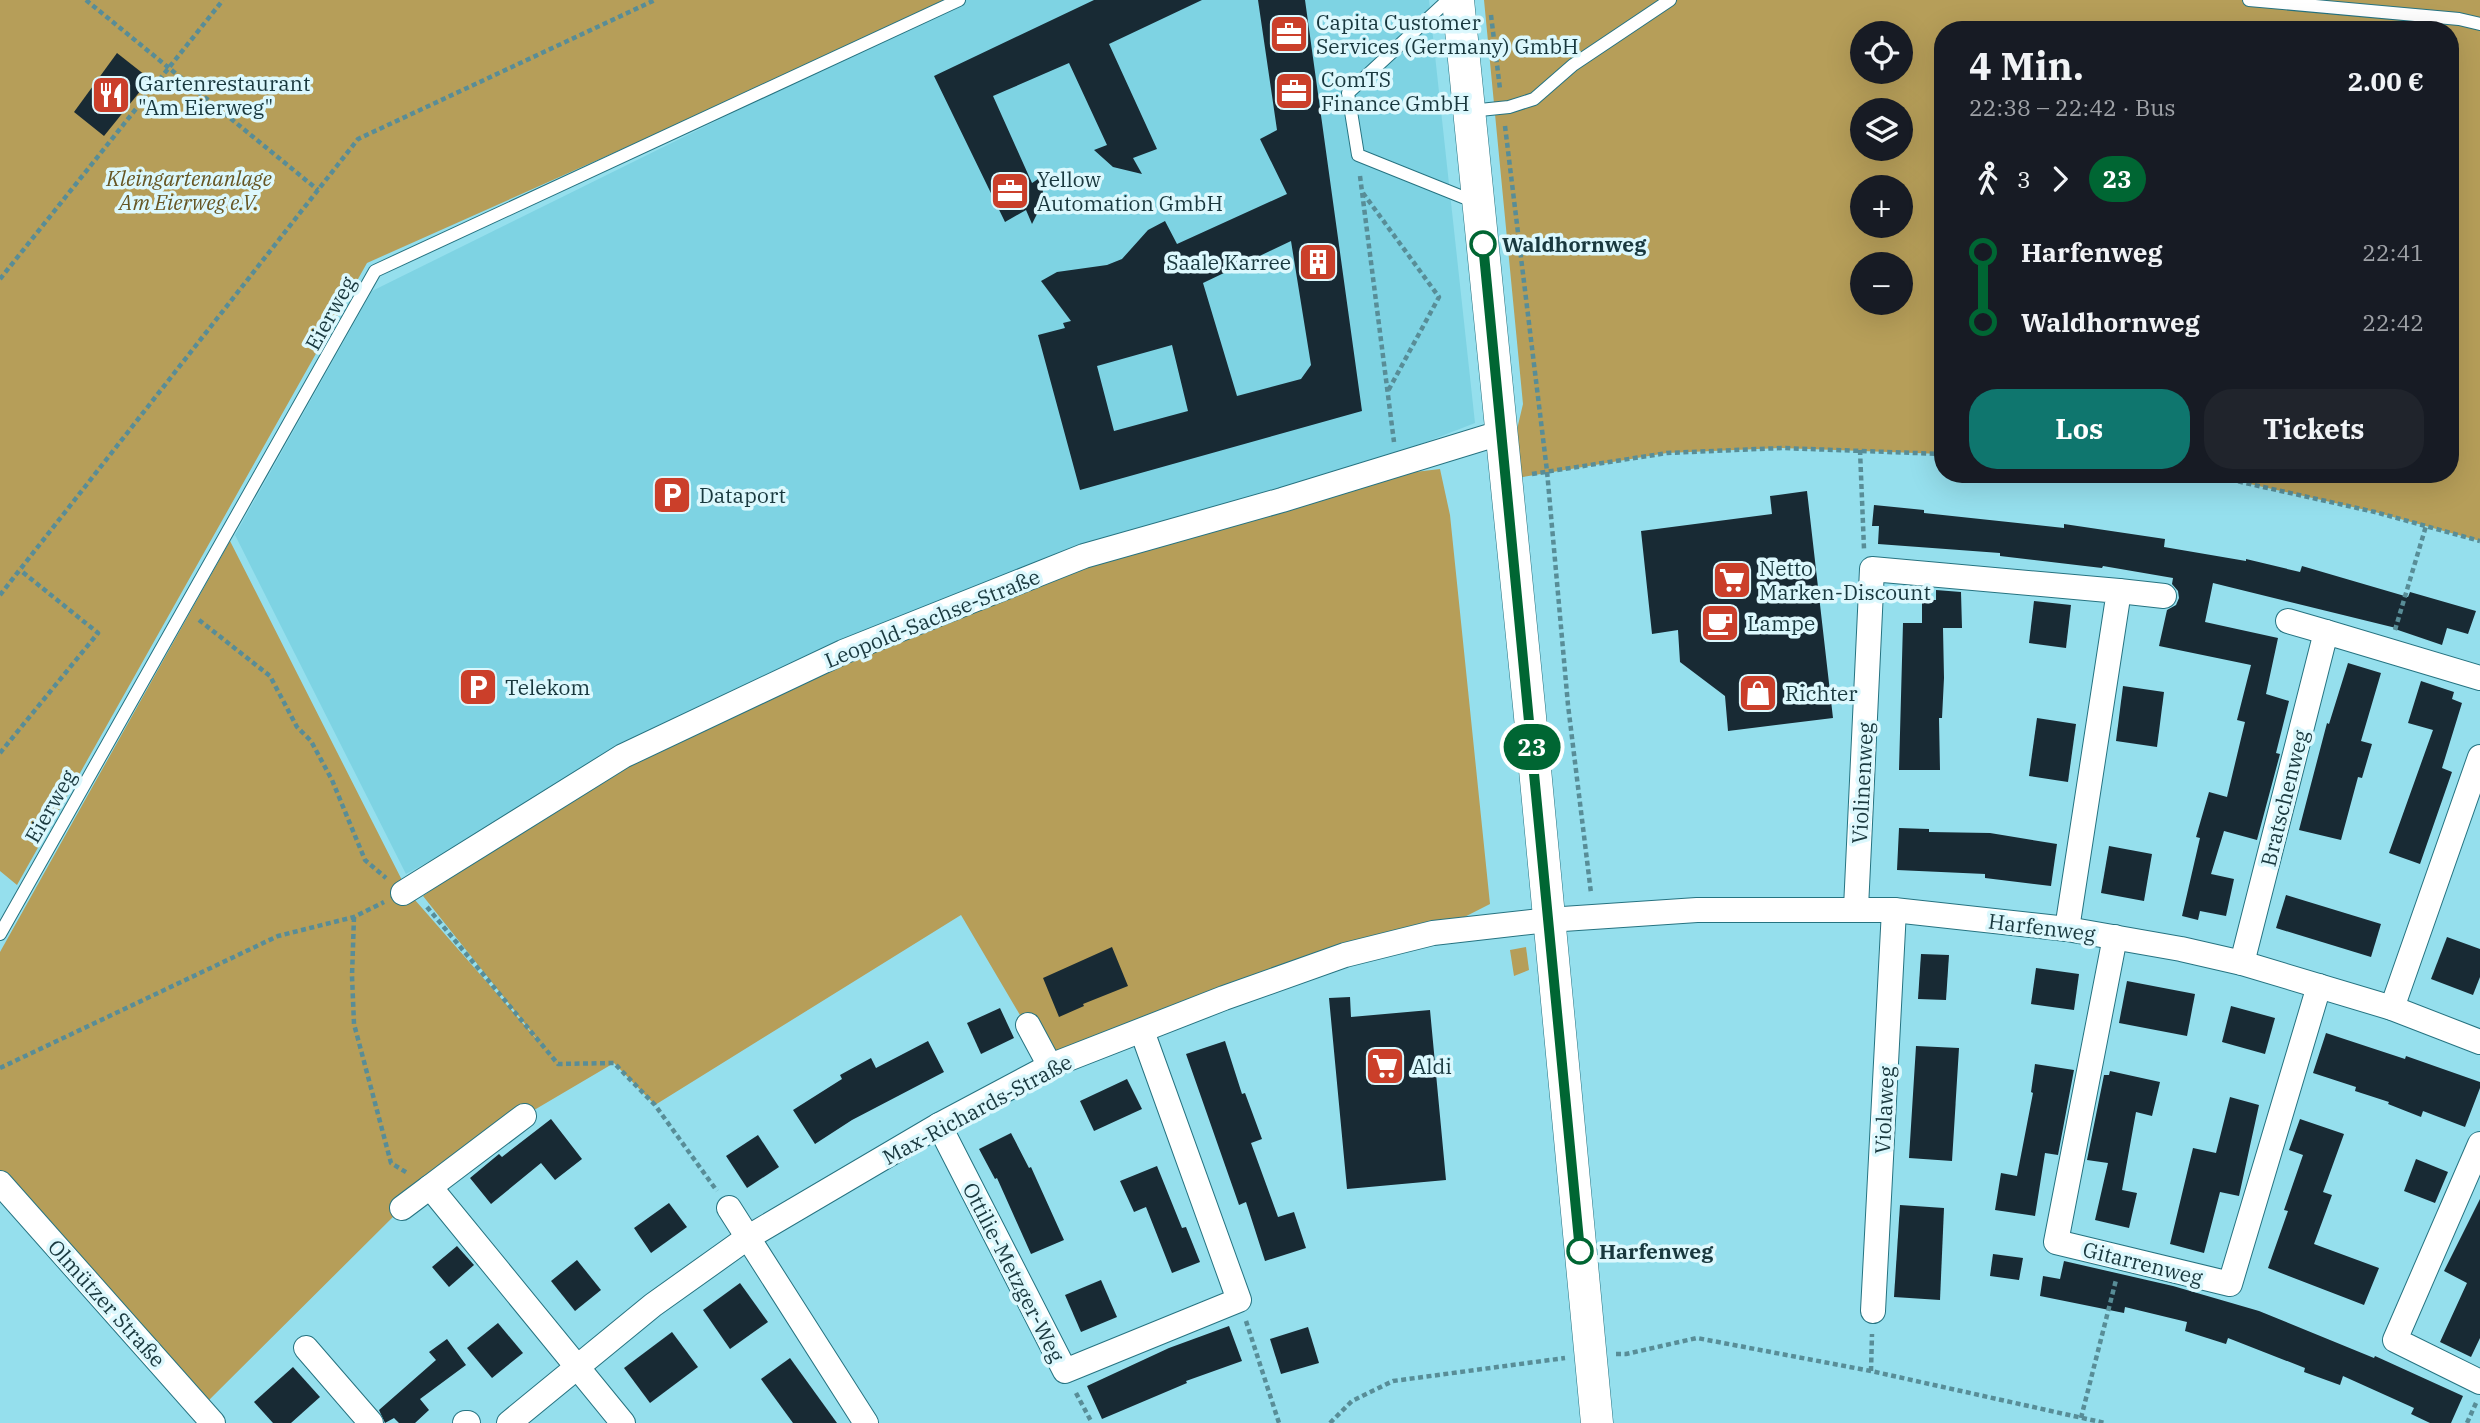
<!DOCTYPE html>
<html lang="de">
<meta charset="utf-8">
<style>
:root{--surface:#171b24;--page:#20242c;--text:#f1f3f6;--muted:#9ea1a6;--accent:#0f766e}
body{margin:0;font-family:"IBM Plex Serif",serif;background:var(--page);color:var(--text);height:100vh;display:flex;flex-direction:column;font-size:26px;white-space:nowrap}
*{box-sizing:border-box;margin:0}
p{font-size:23px;color:var(--muted)}
.icon{flex:none;width:38px;height:38px;fill:none;stroke:currentColor;stroke-width:2;stroke-linecap:round;stroke-linejoin:round}
.map{position:relative;flex:1;overflow:hidden}
.side{position:absolute;left:1934px;top:21px;width:525px;height:462px;display:flex;flex-direction:column;background:var(--surface);border-radius:28px;box-shadow:0 7px 28px #0002}
.side>*{flex:none}
.badge{padding:0 14px;border-radius:23px;font-size:24px;line-height:46px}
.controls{position:absolute;left:1850px;top:21px;display:grid;gap:14px}
.controls a{display:grid;place-items:center;width:63px;height:63px;border-radius:50%;background:var(--surface);box-shadow:0 7px 28px #0002;font-size:35px}
.map>.badge{position:absolute;translate:-50% -50%;box-shadow:0 0 0 4px #fff}
.legs{display:flex;align-items:center;gap:10px;height:77px;padding:0 35px;font-size:23px}
.legs p{margin-inline-start:auto}
.overview{display:flex;align-items:center;justify-content:space-between;height:119px;padding:0 35px}
h1{font-size:38px;font-weight:800;line-height:52px}
.primary-button{display:flex;gap:14px;margin-top:auto;padding:14px 35px}
.primary-button a{flex:1;height:80px;border-radius:28px;background:var(--accent);color:#fff;font-size:28px;font-weight:800;line-height:80px;text-align:center}
.primary-button a+a{background:var(--page);color:var(--text)}
ul{padding:0 35px;list-style:none}
li{display:flex;align-items:center;gap:24px;height:70px;font-size:26px}
li i{display:grid;place-items:center;width:10px;height:100%;margin:0 9px;background:currentColor}
li i::after{content:'';width:18px;height:18px;margin:-9px;border:5px solid;border-radius:50%;background:var(--surface)}
li p{margin-inline-start:auto}
li:first-child i{background:linear-gradient(#0000 50%,currentColor 0)}
li:last-child i{background:linear-gradient(currentColor 50%,#0000 0)}
.map>svg:first-child{display:block}
</style>
<div class="map">
<svg width="2480" height="1423" viewBox="0 0 2480 1423">
<rect width="100%" height="100%" fill="#95dfed"/>
<path fill="#7ed3e3" d="M 961,0 L 1429,0 L 1475,423 L 623,756 L 406,874 L 235,535 L 372,291 Z"/>
<g fill="#b69e59" fill-rule="evenodd">
<path d="M 0,0 L 956,0 L 367,263 L 17,885 L 0,871 Z"/>
<path d="M 1484,0 L 2480,0 L 2480,541 L 2375,512 L 2205,474 L 2450,474 L 2450,30 L 1942,30 L 1942,454 L 1782,448 L 1667,453 L 1505,480 L 1523,404 ZM 1862,33 L 1900,33 L 1900,72 L 1862,72 ZM 1862,110 L 1900,110 L 1900,149 L 1862,149 ZM 1862,187 L 1900,187 L 1900,226 L 1862,226 ZM 1862,264 L 1900,264 L 1900,303 L 1862,303 Z"/>
<path d="M 1440,469 L 1450,515 L 1490,904 L 1433,933 L 1050,1066 L 961,915 L 655,1105 L 614,1063 L 524,1116 L 402,1208 L 201,1408 L 0,1172 L 0,952 L 230,541 L 408,892 L 541,1044 L 423,896 L 623,756 L 1084,556 L 1398,474 Z"/>
<path d="M 1526,947 L 1529,970 L 1514,976 L 1510,950 Z"/>
</g>
<g fill="#182a34" fill-rule="evenodd">
<path d="M 1094,0 L 1202,0 L 1109,44 L 1157,149 L 1133,158 L 1142,174 L 1113,167 L 1094,150 L 1107,145 L 1069,63 L 993,96 L 1032,183 L 1041,177 L 1044,200 L 1032,224 L 1026,210 L 1005,222 L 934,76 Z"/>
<path d="M 1258,0 L 1305,0 L 1362,411 L 1080,490 L 1038,335 L 1065,328 L 1063,323 L 1071,321 L 1041,281 L 1057,272 L 1107,265 L 1122,259 L 1148,230 L 1165,221 L 1177,244 L 1287,194 L 1260,139 L 1277,130 ZM 1291,241 L 1311,365 L 1301,379 L 1237,396 L 1203,283 ZM 1172,345 L 1188,411 L 1114,431 L 1097,366 Z"/>
<path d="M 117,53 L 150,79 L 104,136 L 74,112 Z"/>
<path d="M 1807,491 L 1833,718 L 1728,731 L 1725,696 L 1680,662 L 1678,630 L 1652,634 L 1641,531 L 1772,514 L 1770,496 Z"/>
<path d="M 1874,505 L 1924,510 L 1924,513 L 2064,528 L 2064,524 L 2165,539 L 2164,547 L 2246,561 L 2246,559 L 2300,572 L 2302,566 L 2408,597 L 2410,592 L 2476,611 L 2468,634 L 2447,628 L 2442,645 L 2395,629 L 2396,628 L 2213,583 L 2205,622 L 2278,638 L 2266,694 L 2289,701 L 2276,753 L 2280,754 L 2257,840 L 2224,831 L 2211,874 L 2234,879 L 2226,916 L 2200,911 L 2198,920 L 2182,916 L 2200,838 L 2196,837 L 2209,792 L 2227,797 L 2245,722 L 2237,720 L 2251,665 L 2159,646 L 2167,610 L 2176,605 L 2179,598 L 2178,591 L 2172,584 L 2173,578 L 2103,566 L 2102,568 L 2000,556 L 2000,553 L 1878,544 L 1879,526 L 1872,526 Z"/>
<path d="M 1936,590 L 1961,592 L 1962,628 L 1943,628 L 1944,678 L 1942,718 L 1939,718 L 1940,770 L 1899,770 L 1903,623 L 1922,623 L 1922,600 L 1936,600 Z"/>
<path d="M 2034,601 L 2071,605 L 2066,648 L 2029,643 Z"/>
<path d="M 2348,663 L 2381,673 L 2361,741 L 2372,744 L 2362,778 L 2358,777 L 2341,840 L 2299,830 L 2327,723 L 2329,724 Z"/>
<path d="M 2421,681 L 2454,692 L 2452,699 L 2462,703 L 2442,768 L 2452,772 L 2420,864 L 2389,853 L 2433,730 L 2408,723 Z"/>
<path d="M 2123,686 L 2164,692 L 2157,747 L 2116,741 Z"/>
<path d="M 2037,718 L 2076,724 L 2068,782 L 2029,776 Z"/>
<path d="M 1899,828 L 1929,829 L 1929,832 L 1990,833 L 2057,844 L 2051,886 L 1985,878 L 1985,874 L 1897,870 Z"/>
<path d="M 2109,846 L 2152,854 L 2144,901 L 2101,893 Z"/>
<path d="M 2286,895 L 2381,924 L 2371,957 L 2276,928 Z"/>
<path d="M 2447,937 L 2480,949 L 2480,977 L 2473,995 L 2431,979 Z"/>
<path d="M 1112,947 L 1128,986 L 1083,1004 L 1084,1006 L 1059,1017 L 1043,978 Z"/>
<path d="M 1921,954 L 1949,955 L 1946,1000 L 1918,999 Z"/>
<path d="M 2036,968 L 2079,974 L 2074,1010 L 2031,1004 Z"/>
<path d="M 2127,981 L 2195,994 L 2187,1036 L 2119,1023 Z"/>
<path d="M 1350,997 L 1351,1017 L 1430,1010 L 1446,1180 L 1347,1189 L 1329,998 Z"/>
<path d="M 2231,1006 L 2275,1018 L 2265,1054 L 2222,1042 Z"/>
<path d="M 1000,1008 L 1014,1038 L 981,1054 L 967,1023 Z"/>
<path d="M 2326,1033 L 2405,1059 L 2406,1056 L 2480,1082 L 2480,1088 L 2465,1127 L 2423,1111 L 2421,1117 L 2388,1104 L 2389,1102 L 2355,1091 L 2356,1087 L 2313,1073 Z"/>
<path d="M 928,1041 L 944,1072 L 852,1120 L 815,1144 L 793,1110 L 842,1079 L 840,1075 L 871,1058 L 876,1068 Z"/>
<path d="M 1225,1041 L 1242,1094 L 1245,1093 L 1262,1139 L 1251,1143 L 1278,1217 L 1294,1212 L 1306,1248 L 1265,1261 L 1246,1202 L 1239,1205 L 1186,1054 Z"/>
<path d="M 1916,1046 L 1959,1048 L 1952,1161 L 1909,1158 Z"/>
<path d="M 2035,1064 L 2074,1070 L 2058,1155 L 2045,1153 L 2035,1216 L 1995,1210 L 2001,1173 L 2017,1176 L 2033,1093 L 2031,1092 Z"/>
<path d="M 2110,1071 L 2160,1082 L 2152,1116 L 2136,1112 L 2122,1190 L 2137,1193 L 2129,1228 L 2095,1220 L 2108,1163 L 2087,1160 L 2104,1075 L 2109,1075 Z"/>
<path d="M 1127,1079 L 1142,1109 L 1094,1131 L 1080,1101 Z"/>
<path d="M 2230,1097 L 2259,1105 L 2239,1196 L 2220,1192 L 2204,1253 L 2170,1244 L 2193,1148 L 2216,1153 Z"/>
<path d="M 551,1119 L 582,1159 L 555,1180 L 541,1163 L 491,1204 L 470,1178 L 499,1154 L 502,1157 Z"/>
<path d="M 2300,1119 L 2344,1134 L 2323,1192 L 2332,1195 L 2314,1244 L 2379,1268 L 2364,1305 L 2268,1268 L 2288,1211 L 2284,1210 L 2303,1155 L 2289,1150 Z"/>
<path d="M 1011,1133 L 1029,1168 L 1031,1167 L 1064,1240 L 1031,1254 L 997,1178 L 995,1179 L 979,1149 Z"/>
<path d="M 758,1135 L 779,1167 L 747,1188 L 726,1156 Z"/>
<path d="M 2416,1159 L 2448,1172 L 2435,1203 L 2404,1191 Z"/>
<path d="M 1157,1166 L 1182,1228 L 1186,1227 L 1200,1262 L 1172,1273 L 1146,1207 L 1134,1212 L 1120,1181 Z"/>
<path d="M 2480,1199 L 2480,1338 L 2471,1357 L 2440,1342 L 2467,1283 L 2444,1271 Z"/>
<path d="M 669,1203 L 687,1227 L 651,1253 L 634,1228 Z"/>
<path d="M 1900,1205 L 1944,1208 L 1940,1300 L 1894,1297 Z"/>
<path d="M 457,1246 L 474,1265 L 449,1287 L 432,1267 Z"/>
<path d="M 1993,1254 L 2023,1258 L 2019,1280 L 1990,1276 Z"/>
<path d="M 577,1260 L 601,1290 L 575,1311 L 551,1281 Z"/>
<path d="M 2064,1261 L 2173,1286 L 2259,1311 L 2374,1358 L 2375,1356 L 2463,1396 L 2451,1423 L 2430,1423 L 2411,1414 L 2414,1408 L 2343,1376 L 2340,1385 L 2304,1372 L 2305,1368 L 2228,1338 L 2226,1344 L 2185,1331 L 2187,1322 L 2125,1307 L 2124,1313 L 2040,1296 L 2043,1276 L 2060,1279 Z"/>
<path d="M 1101,1280 L 1117,1317 L 1081,1332 L 1065,1295 Z"/>
<path d="M 740,1283 L 768,1322 L 730,1349 L 703,1310 Z"/>
<path d="M 498,1323 L 523,1353 L 492,1378 L 467,1348 Z"/>
<path d="M 1229,1326 L 1242,1361 L 1186,1381 L 1187,1383 L 1102,1419 L 1087,1386 L 1169,1348 Z"/>
<path d="M 1308,1327 L 1319,1363 L 1281,1374 L 1270,1339 Z"/>
<path d="M 672,1332 L 698,1367 L 650,1403 L 624,1368 Z"/>
<path d="M 447,1339 L 466,1365 L 420,1399 L 429,1410 L 415,1423 L 399,1423 L 394,1418 L 385,1423 L 379,1410 L 436,1360 L 429,1352 Z"/>
<path d="M 790,1358 L 837,1423 L 793,1423 L 761,1379 Z"/>
<path d="M 293,1367 L 320,1397 L 291,1423 L 273,1423 L 254,1402 Z"/>
</g>
<g fill="none" stroke-linecap="round" stroke-linejoin="round">
<g stroke="#267381" stroke-width="14">
<g id="service">
<path d="M 1448,0 L 1348,93 L 1358,155 L 1475,202"/>
<path d="M 2249,0 L 2459,19 L 2480,24"/>
<path d="M 1470,111 L 1509,107 L 1534,99 L 1573,65 L 1670,0"/>
<path d="M 0,934 L 375,271 L 959,0"/>
</g>
</g>
<g stroke="#267381" stroke-width="26">
<g id="minor">
<path d="M 2119,591 L 2164,596"/>
<path d="M 2288,621 L 2326,632"/>
<path d="M 403,893 L 623,756 L 843,652 L 1084,556 L 1282,500 L 1500,433"/>
<path d="M 1856,908 L 1872,569 L 2119,591 L 2067,929"/>
<path d="M 2115,937 L 2056,1242 L 2230,1284 L 2319,986"/>
<path d="M 2242,963 L 2326,632 L 2480,678"/>
<path d="M 2392,1008 L 2480,757"/>
<path d="M 1028,1025 L 1050,1066"/>
<path d="M 939,1125 L 1065,1371 L 1239,1300 L 1142,1031"/>
<path d="M 2480,1144 L 2395,1340 L 2480,1382"/>
<path d="M 0,1183 L 213,1423"/>
<path d="M 430,1187 L 524,1116"/>
<path d="M 402,1208 L 430,1187 L 623,1423"/>
<path d="M 729,1208 L 866,1423"/>
<path d="M 1873,1311 L 1894,910"/>
<path d="M 306,1348 L 371,1423"/>
<path d="M 465,1423 L 468,1423"/>
<path d="M 509,1423 L 653,1305 L 747,1238 L 939,1125 L 1050,1066 L 1224,998 L 1345,955 L 1433,933 L 1548,920 L 1697,910 L 1894,910 L 2067,929 L 2181,949 L 2242,963 L 2392,1008 L 2480,1042"/>
</g>
</g>
<g stroke="#267381" stroke-width="33">
<path id="tertiary" d="M 1458,0 L 1529,706 L 1597,1423"/>
</g>
<g stroke="#588d97" stroke-width="4.5" stroke-dasharray="5 3.5" stroke-linecap="butt">
<path d="M 86,0 L 318,190"/>
<path d="M 1491,15 L 1500,89"/>
<path d="M 1505,126 L 1547,471 L 1568,705 L 1591,893"/>
<path d="M 1360,176 L 1394,442"/>
<path d="M 1363,193 L 1439,297 L 1388,391"/>
<path d="M 0,279 L 223,0"/>
<path d="M 1860,450 L 1864,549"/>
<path d="M 1532,474 L 1667,453 L 1782,448 L 1942,454"/>
<path d="M 2205,474 L 2375,512 L 2480,541"/>
<path d="M 0,595 L 358,139 L 655,0"/>
<path d="M 199,620 L 270,676 L 297,727 L 311,741 L 332,780 L 365,860 L 386,878"/>
<path d="M 2395,630 L 2426,526"/>
<path d="M 0,753 L 98,633 L 20,570"/>
<path d="M 427,907 L 558,1064 L 614,1063 L 655,1105 L 717,1191"/>
<path d="M 354,917 L 352,976 L 354,1024 L 391,1163 L 409,1174"/>
<path d="M 0,1068 L 278,936 L 354,917 L 384,902"/>
<path d="M 1246,1321 L 1279,1423"/>
<path d="M 1616,1354 L 1626,1354 L 1697,1338 L 1871,1371 L 2105,1423"/>
<path d="M 1871,1371 L 1872,1334"/>
<path d="M 1076,1393 L 1092,1423"/>
<path d="M 2081,1418 L 2116,1280"/>
<path d="M 1330,1423 L 1352,1401 L 1393,1381 L 1565,1358"/>
<path d="M 2467,1423 L 2476,1403"/>
</g>
<use href="#service" stroke="#fff" stroke-width="12"/>
<use href="#minor" stroke="#fff" stroke-width="24"/>
<use href="#tertiary" stroke="#fff" stroke-width="32"/>
</g>
<g fill="none" stroke-linecap="round" stroke-linejoin="round">
<g stroke="#fff" stroke-width="16">
<path id="line-1" d="M 1483,244 L 1580,1251"/>
</g>
<use href="#line-1" stroke="#063" stroke-width="10"/>
</g>
<defs>
<g id="office-square" transform="scale(2.0125)"><rect x="-9" y="-9" width="18" height="18" rx="4" fill="#cb3f2a" stroke="#dcf8fd"/><path d="M-6-3h4V-5.5h4V-3h4V5H-6ZM-1-4.5V-3h2v-1.5ZM-6 0V1H6V0Z" fill="#fff"/></g>
<g id="restaurant-square" transform="scale(2.0125)"><rect x="-9" y="-9" width="18" height="18" rx="4" fill="#cb3f2a" stroke="#dcf8fd"/><path d="M-5-6h1v4h1v-4h1v4h1v-4h1v5L-1.5 .5V6h-2V.5L-5-1ZM5-6V6H3V1.5H1.5Q1.5-4 5-6Z" fill="#fff"/></g>
<g id="building-square" transform="scale(2.0125)"><rect x="-9" y="-9" width="18" height="18" rx="4" fill="#cb3f2a" stroke="#dcf8fd"/><path d="M-4-6H4V6H1V3H-1V6H-4ZM-2.5-4.3h1.7v1.8h-1.7ZM.8-4.3h1.7v1.8H.8ZM-2.5-1h1.7V.8h-1.7ZM.8-1h1.7V.8H.8Z" fill="#fff"/></g>
<g id="parking-square" transform="scale(2.0125)"><rect x="-9" y="-9" width="18" height="18" rx="4" fill="#cb3f2a" stroke="#dcf8fd"/><path d="M-3.5-5.5H1a3.5 3.5 0 0 1 0 7H-1V5.5H-3.5ZM-1-3.4V-.6H.8a1.4 1.4 0 0 0 0-2.8Z" fill="#fff"/></g>
<g id="supermarket-square" transform="scale(2.0125)"><rect x="-9" y="-9" width="18" height="18" rx="4" fill="#cb3f2a" stroke="#dcf8fd"/><path d="M-6-5.5h2.5l.6 2H6L4.5 2H-2.5L-4.4-4H-6ZM-1.5 3.2a1.3 1.3 0 1 0 .1 0ZM3 3.2a1.3 1.3 0 1 0 .1 0Z" fill="#fff"/></g>
<g id="cafe-square" transform="scale(2.0125)"><rect x="-9" y="-9" width="18" height="18" rx="4" fill="#cb3f2a" stroke="#dcf8fd"/><path d="M-5.5-4.5H6V0H3Q3 3.5 0 3.5H-2.5Q-5.5 3.5-5.5 0ZM3-3.2v2h1.7v-2ZM-6 4.5H4V6H-6Z" fill="#fff"/></g>
<g id="shop-square" transform="scale(2.0125)"><rect x="-9" y="-9" width="18" height="18" rx="4" fill="#cb3f2a" stroke="#dcf8fd"/><path d="M-5-2.5h2.3a2.7 3.5 0 0 1 5.4 0H5L5.5 6h-11ZM-1.5-2.5h3a1.5 2.3 0 0 0-3 0Z" fill="#fff"/></g>
</defs>
<g fill-rule="evenodd">
<use href="#office-square" x="1289" y="34"/>
<use href="#office-square" x="1294" y="91"/>
<use href="#restaurant-square" x="111" y="95"/>
<use href="#office-square" x="1010" y="191"/>
<use href="#building-square" x="1318" y="262"/>
<use href="#parking-square" x="672" y="495"/>
<use href="#supermarket-square" x="1732" y="580"/>
<use href="#cafe-square" x="1720" y="623"/>
<use href="#parking-square" x="478" y="687"/>
<use href="#shop-square" x="1758" y="693"/>
<use href="#supermarket-square" x="1385" y="1066"/>
</g>
<g fill="#fff" stroke="#063" stroke-width="3.5">
<circle cx="1483" cy="244" r="12"/>
<circle cx="1580" cy="1251" r="12"/>
</g>
<g text-anchor="middle" dominant-baseline="central" stroke-width="7" stroke-linejoin="round" paint-order="stroke">
<g font-size="21" fill="#19383e" stroke="#dcf8fd" text-anchor="start">
<text x="1316" y="22">Capita Customer<tspan x="1316" dy="24">Services (Germany) GmbH</tspan></text>
<text x="1321" y="79">ComTS<tspan x="1321" dy="24">Finance GmbH</tspan></text>
<text x="138" y="83">Gartenrestaurant<tspan x="138" dy="24">"Am Eierweg"</tspan></text>
<text x="1037" y="179">Yellow<tspan x="1037" dy="24">Automation GmbH</tspan></text>
<text x="1291" y="262" text-anchor="end">Saale Karree</text>
<text x="699" y="495">Dataport</text>
<text x="1759" y="568">Netto<tspan x="1759" dy="24">Marken-Discount</tspan></text>
<text x="1747" y="623">Lampe</text>
<text x="505" y="687">Telekom</text>
<text x="1785" y="693">Richter</text>
<text x="1412" y="1066">Aldi</text>
</g>
<g font-size="21" font-style="italic" fill="#665523" stroke="#dcf8fd">
<text x="189" y="178">Kleingartenanlage<tspan x="189" dy="24">Am Eierweg e.V.</tspan></text>
</g>
<g font-size="21" font-weight="bold" fill="#19383e" stroke="#dcf8fd" text-anchor="start">
<text x="1502" y="244">Waldhornweg</text>
<text x="1599" y="1251">Harfenweg</text>
</g>
<g font-size="21" fill="#19383e" stroke="#dcf8fd">
<text transform="translate(330 313) rotate(-61)">Eierweg</text>
<text transform="translate(932 618) rotate(-22)">Leopold-Sachse-Straße</text>
<text transform="translate(1862 783) rotate(-87)">Violinenweg</text>
<text transform="translate(2284 798) rotate(-76)">Bratschenweg</text>
<text transform="translate(50 806) rotate(-60)">Eierweg</text>
<text transform="translate(2042 927) rotate(7)">Harfenweg</text>
<text transform="translate(977 1109) rotate(-28)">Max-Richards-Straße</text>
<text transform="translate(1884 1110) rotate(-87)">Violaweg</text>
<text transform="translate(2143 1263) rotate(14)">Gitarrenweg</text>
<text transform="translate(1014 1272) rotate(63)">Ottilie-Metzger-Weg</text>
<text transform="translate(107 1303) rotate(48)">Olmützer Straße</text>
</g>
</g>
</svg>
<div class="controls">
<a><svg class="icon" aria-label="locate" viewBox="0 0 24 24"><circle cx="12" cy="12" r="6"/><path d="M12 2v4M12 18v4M2 12h4M18 12h4"/></svg></a>
<a><svg class="icon" aria-label="layers" viewBox="0 0 24 24"><path d="M12 4l9 5-9 5-9-5zM3 14l9 5 9-5"/></svg></a>
<a>+</a>
<a>−</a>
</div>
<b class="badge" style="left:1532px;top:747px;background:#063;color:#fff">23</b>
<section class="side">
<div class="overview"><div><h1>4 Min.</h1><p>22:38 – 22:42 · Bus</p></div><b>2.00 €</b></div>
<div class="legs"><svg class="icon" aria-label="walk" viewBox="0 0 24 24"><circle cx="13" cy="4" r="2"/><path d="M13 8l-2 6 4 7M11 14l-3 7M7 12l3-4h3l4 4"/></svg>3<svg class="icon" aria-label="forward" viewBox="0 0 24 24"><path d="M9 5l7 7-7 7"/></svg><b class="badge" style="background:#063;color:#fff">23</b></div>
<ul>
<li><i style="color:#063"></i><b>Harfenweg</b><p>22:41</p></li>
<li><i style="color:#063"></i><b>Waldhornweg</b><p>22:42</p></li>
</ul>
<div class="primary-button"><a>Los</a><a>Tickets</a></div>
</section>
</div>
